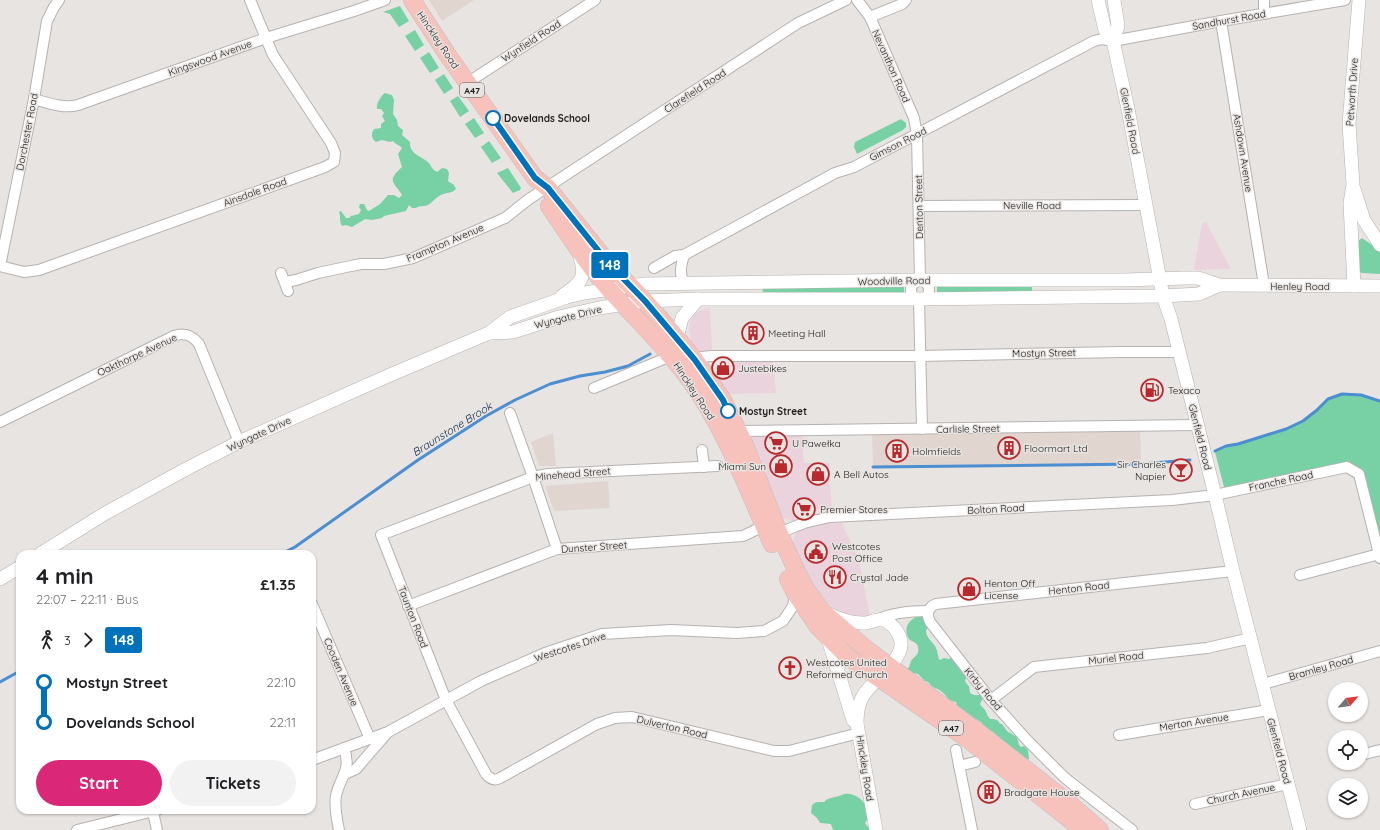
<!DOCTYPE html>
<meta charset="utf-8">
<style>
:root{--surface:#fff;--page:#f2f2f2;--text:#202124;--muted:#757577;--accent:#db2777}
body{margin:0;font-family:Quicksand,sans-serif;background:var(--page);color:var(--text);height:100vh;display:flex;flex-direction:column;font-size:15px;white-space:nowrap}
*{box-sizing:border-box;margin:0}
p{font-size:13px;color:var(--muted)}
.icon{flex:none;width:22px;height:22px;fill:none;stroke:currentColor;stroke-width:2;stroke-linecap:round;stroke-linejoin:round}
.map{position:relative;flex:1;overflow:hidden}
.details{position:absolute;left:16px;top:550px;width:300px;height:264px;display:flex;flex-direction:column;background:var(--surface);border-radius:12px;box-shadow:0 1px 3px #0004}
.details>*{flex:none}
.badge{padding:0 8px;border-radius:3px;font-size:14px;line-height:26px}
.needle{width:26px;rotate:61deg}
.fabs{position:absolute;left:1328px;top:682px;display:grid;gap:8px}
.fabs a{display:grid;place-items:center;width:40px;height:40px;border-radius:50%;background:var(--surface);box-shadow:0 1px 3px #0004;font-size:20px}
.map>.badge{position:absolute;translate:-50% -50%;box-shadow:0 0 0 2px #fff}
.legs{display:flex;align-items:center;gap:6px;height:44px;padding:0 20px;font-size:13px}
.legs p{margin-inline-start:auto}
.summary{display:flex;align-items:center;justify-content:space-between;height:68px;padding:0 20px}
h1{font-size:22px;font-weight:700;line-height:30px}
.primary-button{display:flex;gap:8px;margin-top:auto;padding:8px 20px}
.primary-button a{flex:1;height:46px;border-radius:24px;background:var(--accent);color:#fff;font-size:16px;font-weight:700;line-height:46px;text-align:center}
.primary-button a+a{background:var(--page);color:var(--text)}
ul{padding:0 20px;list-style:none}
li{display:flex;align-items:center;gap:14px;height:40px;font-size:15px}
li i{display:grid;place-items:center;width:6px;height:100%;margin:0 5px;background:currentColor}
li i::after{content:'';width:10px;height:10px;margin:-5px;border:3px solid;border-radius:50%;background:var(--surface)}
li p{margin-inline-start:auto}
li:first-child i{background:linear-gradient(#0000 50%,currentColor 0)}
li:last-child i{background:linear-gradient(currentColor 50%,#0000 0)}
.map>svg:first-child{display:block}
</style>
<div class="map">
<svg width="1380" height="830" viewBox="0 0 1380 830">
<rect width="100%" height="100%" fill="#e8e4e2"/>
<g fill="#ebd3de">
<path d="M 1206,222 L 1231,269 L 1194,270 L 1202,223 Z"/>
<path d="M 710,308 L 712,351 L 702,351 L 697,350 L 691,341 L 689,329 L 690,323 L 692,317 L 697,312 L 701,310 Z"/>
<path d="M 773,361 L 776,393 L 727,394 L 710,367 L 710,365 L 715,362 Z"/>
<path d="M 752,435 L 803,436 L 803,458 L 805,463 L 830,463 L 830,468 L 821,468 L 830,484 L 832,508 L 818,510 L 794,521 L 791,521 L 783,518 L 780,515 L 750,436 Z"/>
<path d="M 842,523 L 859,561 L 870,616 L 854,618 L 835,610 L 829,604 L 812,583 L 795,550 L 793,542 L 796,532 L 815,524 Z"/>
</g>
<g fill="#e1d5d0">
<path d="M 429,0 L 474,0 L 442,21 Z"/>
<path d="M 1140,426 L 1141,464 L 873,467 L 872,429 Z"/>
<path d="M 553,433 L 556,466 L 539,466 L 531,442 Z"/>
<path d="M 608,481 L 610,508 L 554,511 L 545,486 Z"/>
</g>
<g fill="#78d1a5">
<path d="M 400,6 L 409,21 L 399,27 L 390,14 L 383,12 Z"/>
<path d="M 415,30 L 424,45 L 415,51 L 405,36 Z"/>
<path d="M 429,52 L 439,68 L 430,73 L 420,58 Z"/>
<path d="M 444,74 L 453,88 L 444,94 L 435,80 Z"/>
<path d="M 385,93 L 392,95 L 394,100 L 393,114 L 397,120 L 398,126 L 403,130 L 402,135 L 410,142 C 409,154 421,156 428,162 C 432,166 431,169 437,172 L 442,168 L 447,169 L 449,173 L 448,181 L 454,185 L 456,189 C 451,194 447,192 441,195 C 436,197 433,202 428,205 C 424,207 420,205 416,208 L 412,208 L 409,205 L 406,211 L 384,216 L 382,218 L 372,220 L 365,219 L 352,227 L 346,225 L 342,226 C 339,221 341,217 339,212 L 341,211 L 346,218 L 349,218 L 351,216 L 359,214 L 361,210 L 359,207 L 360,204 L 364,204 L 367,210 L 369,211 L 380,204 L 388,195 L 394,195 L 399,198 L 402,195 C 400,190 389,182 394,176 C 396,172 399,170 402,167 L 398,154 L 402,148 C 399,145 395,144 393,141 L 390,142 L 382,140 L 376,142 C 371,138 371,134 374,129 L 381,128 L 381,124 L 385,121 L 382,116 L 384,113 L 381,109 L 377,109 C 376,103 381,96 385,93 Z"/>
<path d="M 458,96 L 469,111 L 460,117 L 450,101 Z"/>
<path d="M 474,118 L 484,133 L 475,138 L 465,124 Z"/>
<path d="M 901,119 L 906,123 L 906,127 L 903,130 L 857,154 L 854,147 L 855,142 Z"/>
<path d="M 489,141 L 501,158 L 492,163 L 481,147 Z"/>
<path d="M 508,168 L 521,188 L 520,190 L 513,193 L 497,173 Z"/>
<path d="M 1362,238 L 1375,247 L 1380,253 L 1380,274 L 1362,273 L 1358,271 L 1357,243 L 1358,241 Z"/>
<path d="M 1032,285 L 1032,294 L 937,295 L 937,287 Z"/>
<path d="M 904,287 L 904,295 L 807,297 L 763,292 L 762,288 Z"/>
<path d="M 1342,394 L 1361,395 L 1380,401 L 1380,558 L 1359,473 L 1347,467 L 1225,491 L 1215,452 L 1226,446 L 1238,444 L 1286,429 L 1303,421 L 1317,410 L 1328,399 Z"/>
<path d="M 918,616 L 925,616 L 929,627 L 926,630 C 926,638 932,641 935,646 C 937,649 938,655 939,659 L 940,660 L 944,658 L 949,659 L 954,656 L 968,675 L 965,680 L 966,683 L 969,686 L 970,693 L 974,695 L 981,695 L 983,698 L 980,704 C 981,707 983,707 985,710 C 987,713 987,716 990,719 C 994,719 998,719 1000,724 L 1002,724 L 1007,731 L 1017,737 L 1019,745 L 1021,747 L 1024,746 L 1028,750 L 1029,759 L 1027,761 L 993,732 L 987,730 L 981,722 L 976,719 L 972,719 L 958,709 L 956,702 C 948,701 947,696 942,692 C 937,687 934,690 928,682 L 925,681 L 918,674 L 908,672 L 907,669 L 909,667 C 910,665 910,663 911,661 C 914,656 920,655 918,647 C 917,642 912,642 909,639 C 903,629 908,620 918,616 Z"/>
<path d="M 844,794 C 853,792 866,800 867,810 L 865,812 L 867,813 L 868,818 L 865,823 L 867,826 L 872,830 L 833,830 L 831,824 L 820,823 L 817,818 L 811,813 L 812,805 C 816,801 819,802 824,802 C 830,796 837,798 844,794 Z"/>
</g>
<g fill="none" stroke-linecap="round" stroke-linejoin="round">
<g stroke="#4c8ed2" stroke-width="3">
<path d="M 1215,451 L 1226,446 L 1238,444 L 1286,429 L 1303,421 L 1317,410 L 1328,399 L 1342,394 L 1361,395 L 1380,401"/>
<path d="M 873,467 L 1141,464 L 1190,460"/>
<path d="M 281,554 L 295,547 L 418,460 L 486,416 L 515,400 L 550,384 L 580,376 L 605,372 L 628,366 L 650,354"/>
<path d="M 0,682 L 20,671"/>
</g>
<g stroke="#b6b2b0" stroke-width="12">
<g id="minor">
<path d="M 857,0 L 870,17 L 914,118 L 917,135 L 920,280"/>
<path d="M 1264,0 L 1264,14"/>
<path d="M 870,17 L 902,4 L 906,0"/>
<path d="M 1221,21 L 1264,285"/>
<path d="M 467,83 L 595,0"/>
<path d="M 34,99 C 48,103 64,109 78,105 L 266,38 L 354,11 L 385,0"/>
<path d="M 919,206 L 1145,205"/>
<path d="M 0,266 L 24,272 L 39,270 L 325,167 L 334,162 L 335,153 L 331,143 L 273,55 L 250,0"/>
<path d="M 0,266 L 34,99 L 47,21 L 54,7 L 59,0"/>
<path d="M 654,268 L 675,256 L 684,255 L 835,173 L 854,167 L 1094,41 L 1102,39 L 1113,41 L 1221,21 L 1345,0"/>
<path d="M 281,273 L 288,291"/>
<circle cx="920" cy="290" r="9"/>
<path d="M 285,282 L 296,280 L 318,273 L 346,267 L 361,264 L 384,264 L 413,258 L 505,218 L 529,199 L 798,23 L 846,0"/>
<path d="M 684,284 C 679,274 681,265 684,255"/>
<path d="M 919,299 L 922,429"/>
<path d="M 695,360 L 701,357 L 712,356 L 919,356 L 1122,352 L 1179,352"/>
<path d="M 594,388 L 671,356"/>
<path d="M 510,413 L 533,477 L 557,549"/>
<path d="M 0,422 L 174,336 C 185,332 192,335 199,344 L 239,442"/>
<path d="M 738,431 L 1197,425"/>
<path d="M 702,450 L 704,467"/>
<path d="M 718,466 L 548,474 L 533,477 L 381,535 L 446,700 L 486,774 C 490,779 494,781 500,778 L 597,724 L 615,718 L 632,717 L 774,751 L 789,751 L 859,733"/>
<path d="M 779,533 L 804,523 L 830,517 L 1172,500 L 1215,495 L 1347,467 L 1359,474 L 1380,558"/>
<path d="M 1300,575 L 1379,554"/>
<path d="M 312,604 L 370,739"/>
<path d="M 408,606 L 557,549 L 743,536 L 764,526"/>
<path d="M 928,611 L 932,606 L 936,604 L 1233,571"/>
<path d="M 928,611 L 928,617 L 930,622 L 991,700 L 1026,739 L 1065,778 L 1132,830"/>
<path d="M 877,620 C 893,612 911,611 928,611"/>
<path d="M 1263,684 L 1380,651"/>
<path d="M 991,700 L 1034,667 L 1207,648 L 1251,638"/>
<path d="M 1119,735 L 1269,710"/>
<path d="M 956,750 L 972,830"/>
<path d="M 1361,755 L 1380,750"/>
<path d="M 312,760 L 388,732 L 481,681 L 545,653 L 602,634 L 671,630 L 737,633 L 764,631 L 783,621 L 793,606 L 795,593"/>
<path d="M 959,766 L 975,762"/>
<path d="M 345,774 L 356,769 L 387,733"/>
<path d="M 1195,804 L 1288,784"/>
<path d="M 153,812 L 157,830"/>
<path d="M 77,830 L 158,810"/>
<path d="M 339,830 C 337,820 334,806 336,796 C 340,776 352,771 344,748"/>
</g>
</g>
<g stroke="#b6b2b0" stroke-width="14">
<g id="tertiary">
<path d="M 1098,0 L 1105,30 L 1113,41 L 1128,109 L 1163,296 L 1171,319 L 1215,495 L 1233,571 L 1300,830"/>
<path d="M 1113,41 L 1118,26 L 1114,0"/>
<path d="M 1354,189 L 1364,220 L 1380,245"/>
<path d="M 1354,286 L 1350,203 L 1353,185 L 1349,124 L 1359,0"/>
<path d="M 562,296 C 582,282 587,279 579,253"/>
<path d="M 489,333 L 513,332 L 559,317 L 599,308 L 645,301 L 698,299 L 919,299 L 1163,296 L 1199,294 L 1219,285"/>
<path d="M 677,338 L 682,318 L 698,299"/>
<path d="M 40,554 L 104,514 L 188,468 L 239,442 L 390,375 L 489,333 L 510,317 L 567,297 L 584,293 L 644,284 L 920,280 L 1125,280 L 1185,278 L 1198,278 L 1219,285 L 1380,286"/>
<path d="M 0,579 L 20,567"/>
<path d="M 829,614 C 839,619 851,623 862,623 C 867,624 872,621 877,620 C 890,618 902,634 901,646 C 899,665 867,684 861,700 C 858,707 857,716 857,724"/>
<path d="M 828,639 L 853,720 L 857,724 L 876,830"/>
</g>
</g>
<g stroke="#c0c0c0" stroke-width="18">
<g id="primary">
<path d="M 412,0 L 447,54 L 535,178 L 548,188 L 609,264 L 645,301 L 677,338 L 695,360 L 723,400 L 745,445 L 779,533 L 798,574 L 806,589 L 823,612 L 869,651 L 977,731 L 1069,803 L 1100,830"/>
<path d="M 549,206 C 568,234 586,263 608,288 C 635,318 665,346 689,379 C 725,428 747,488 772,544"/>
<path d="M 788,579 L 795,593 L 818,627 L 848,657 L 966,738 L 1083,830"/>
</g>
</g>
<use href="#minor" stroke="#fff" stroke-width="10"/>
<use href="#tertiary" stroke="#fff" stroke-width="13"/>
<use href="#primary" stroke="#f6c2bb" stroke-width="17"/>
</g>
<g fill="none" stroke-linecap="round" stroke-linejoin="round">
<g stroke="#fff" stroke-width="9">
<path id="line-1" d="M 493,118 L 535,178 L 548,188 L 609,264 L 645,301 L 695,360 L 723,400 L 728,411"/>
</g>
<use href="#line-1" stroke="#0072bc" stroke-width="6"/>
</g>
<defs>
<g id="building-ring" transform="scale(1.15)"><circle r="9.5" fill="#e8e4e2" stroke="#b8282c" stroke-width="1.5"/><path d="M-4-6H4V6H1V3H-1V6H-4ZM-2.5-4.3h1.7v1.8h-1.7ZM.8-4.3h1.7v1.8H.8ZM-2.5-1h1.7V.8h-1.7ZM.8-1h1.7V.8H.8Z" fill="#b8282c"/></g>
<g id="shop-ring" transform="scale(1.15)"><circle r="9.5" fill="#e8e4e2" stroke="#b8282c" stroke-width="1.5"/><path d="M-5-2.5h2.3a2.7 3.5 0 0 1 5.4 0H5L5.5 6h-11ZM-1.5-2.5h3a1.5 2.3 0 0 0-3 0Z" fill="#b8282c"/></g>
<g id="fuel-ring" transform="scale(1.15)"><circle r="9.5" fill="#e8e4e2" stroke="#b8282c" stroke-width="1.5"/><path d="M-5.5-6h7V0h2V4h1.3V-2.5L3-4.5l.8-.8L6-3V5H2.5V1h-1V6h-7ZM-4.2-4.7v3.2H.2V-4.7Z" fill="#b8282c"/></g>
<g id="supermarket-ring" transform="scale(1.15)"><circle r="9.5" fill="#e8e4e2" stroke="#b8282c" stroke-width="1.5"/><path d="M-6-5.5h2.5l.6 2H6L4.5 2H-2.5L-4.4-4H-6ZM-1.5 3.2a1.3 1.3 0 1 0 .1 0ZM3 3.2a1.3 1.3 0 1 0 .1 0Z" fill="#b8282c"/></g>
<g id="bar-ring" transform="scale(1.15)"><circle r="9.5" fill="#e8e4e2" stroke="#b8282c" stroke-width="1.5"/><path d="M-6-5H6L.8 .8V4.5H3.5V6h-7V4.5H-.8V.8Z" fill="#b8282c"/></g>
<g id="civic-ring" transform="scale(1.15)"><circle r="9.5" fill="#e8e4e2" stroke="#b8282c" stroke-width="1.5"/><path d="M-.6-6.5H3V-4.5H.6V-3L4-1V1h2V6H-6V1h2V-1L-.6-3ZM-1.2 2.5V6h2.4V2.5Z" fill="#b8282c"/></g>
<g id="restaurant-ring" transform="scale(1.15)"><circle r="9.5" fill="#e8e4e2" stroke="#b8282c" stroke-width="1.5"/><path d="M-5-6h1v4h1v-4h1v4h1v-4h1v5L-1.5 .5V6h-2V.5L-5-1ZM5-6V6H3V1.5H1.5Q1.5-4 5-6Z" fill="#b8282c"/></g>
<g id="church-ring" transform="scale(1.15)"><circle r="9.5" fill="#e8e4e2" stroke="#b8282c" stroke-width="1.5"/><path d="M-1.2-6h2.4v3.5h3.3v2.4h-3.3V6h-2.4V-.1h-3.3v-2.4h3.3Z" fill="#b8282c"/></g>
</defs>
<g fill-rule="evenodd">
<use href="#building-ring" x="753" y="333"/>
<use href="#shop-ring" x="723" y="368"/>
<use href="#fuel-ring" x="1152" y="390"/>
<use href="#supermarket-ring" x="776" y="443"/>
<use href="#building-ring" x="1009" y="448"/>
<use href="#building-ring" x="897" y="451"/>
<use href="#shop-ring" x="781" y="466"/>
<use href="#bar-ring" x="1181" y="470"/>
<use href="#shop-ring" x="818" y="474"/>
<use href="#supermarket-ring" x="804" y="509"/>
<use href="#civic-ring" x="816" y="552"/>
<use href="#restaurant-ring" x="835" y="577"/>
<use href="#shop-ring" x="969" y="589"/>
<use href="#church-ring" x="790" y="668"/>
<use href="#building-ring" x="989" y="792"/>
</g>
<g fill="#fff" stroke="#0072bc" stroke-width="2">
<circle cx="493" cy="118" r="7"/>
<circle cx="728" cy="411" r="7"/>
</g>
<g text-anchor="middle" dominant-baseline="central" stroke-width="3" stroke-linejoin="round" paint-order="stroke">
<g fill="#e8e4e2" stroke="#5b5958" stroke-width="1">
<rect x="460" y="83" width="24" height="14" rx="3"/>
<rect x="939" y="721" width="24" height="14" rx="3"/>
</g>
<g font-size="9" font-weight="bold" fill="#1f1e1d">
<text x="472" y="90">A47</text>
<text x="951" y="728">A47</text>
</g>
<g font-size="10" fill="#1f1e1d" stroke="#e8e4e2">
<text transform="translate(1229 20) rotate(-10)">Sandhurst Road</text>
<text transform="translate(438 40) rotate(56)">Hinckley Road</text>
<text transform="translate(531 41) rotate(-33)">Wynfield Road</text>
<text transform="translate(210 58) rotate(-20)">Kingswood Avenue</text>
<text transform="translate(891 66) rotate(66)">Nevanthon Road</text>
<text transform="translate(695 91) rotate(-33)">Clarefield Road</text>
<text transform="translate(1352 92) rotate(-86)">Petworth Drive</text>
<text transform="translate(1130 121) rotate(79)">Glenfield Road</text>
<text transform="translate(27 132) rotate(-79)">Dorchester Road</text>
<text transform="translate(898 144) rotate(-27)">Gimson Road</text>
<text transform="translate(1243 153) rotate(81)">Ashdown Avenue</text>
<text transform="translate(255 192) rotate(-20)">Ainsdale Road</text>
<text x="1032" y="205">Neville Road</text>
<text transform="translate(919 207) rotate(-91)">Denton Street</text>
<text transform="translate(445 243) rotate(-23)">Frampton Avenue</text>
<text transform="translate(894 281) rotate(-1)">Woodville Road</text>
<text x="1300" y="286">Henley Road</text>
<text transform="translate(568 317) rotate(-14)">Wyngate Drive</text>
<text transform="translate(1044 353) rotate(-1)">Mostyn Street</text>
<text transform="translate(137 355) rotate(-25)">Oakthorpe Avenue</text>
<text transform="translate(694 391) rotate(57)">Hinckley Road</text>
<text transform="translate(968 429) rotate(-1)">Carlisle Street</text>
<text transform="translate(259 434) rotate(-25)">Wyngate Drive</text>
<text transform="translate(1200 437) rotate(76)">Glenfield Road</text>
<text transform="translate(573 474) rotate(-5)">Minehead Street</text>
<text transform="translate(1281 481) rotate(-12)">Franche Road</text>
<text transform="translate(996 509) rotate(-3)">Bolton Road</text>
<text transform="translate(594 547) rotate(-4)">Dunster Street</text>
<text transform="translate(1079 588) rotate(-6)">Henton Road</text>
<text transform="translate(413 617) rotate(69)">Taunton Road</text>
<text transform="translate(570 647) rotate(-18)">Westcotes Drive</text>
<text transform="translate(1116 658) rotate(-6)">Muriel Road</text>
<text transform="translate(1321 668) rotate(-16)">Bramley Road</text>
<text transform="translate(341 672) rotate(67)">Cooden Avenue</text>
<text transform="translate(983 689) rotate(50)">Kirby Road</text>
<text transform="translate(1194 722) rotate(-9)">Merton Avenue</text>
<text transform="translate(672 727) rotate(13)">Dulverton Road</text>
<text transform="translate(1279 751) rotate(75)">Glenfield Road</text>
<text transform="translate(865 768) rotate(81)">Hinckley Road</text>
<text transform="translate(1241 794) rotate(-12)">Church Avenue</text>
</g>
<g font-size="10" font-weight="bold" fill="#1f1e1d" stroke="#e8e4e2" text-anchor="start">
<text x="504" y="118">Dovelands School</text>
<text x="739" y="411">Mostyn Street</text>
</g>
<g font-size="10" fill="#1f1e1d" stroke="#e8e4e2" text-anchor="start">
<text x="768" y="333">Meeting Hall</text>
<text x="738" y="368">Justebikes</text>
<text x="1168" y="390">Texaco</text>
<text x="792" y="443">U Pawełka</text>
<text x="1024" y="448">Floormart Ltd</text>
<text x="912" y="451">Holmfields</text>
<text x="1166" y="464" text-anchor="end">Sir Charles<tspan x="1166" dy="12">Napier</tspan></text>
<text x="766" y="466" text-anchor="end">Miami Sun</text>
<text x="834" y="474">A Bell Autos</text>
<text x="820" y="509">Premier Stores</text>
<text x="832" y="546">Westcotes<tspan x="832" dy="12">Post Office</tspan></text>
<text x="850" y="577">Crystal Jade</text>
<text x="984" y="583">Henton Off<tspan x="984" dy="12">License</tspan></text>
<text x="806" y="662">Westcotes United<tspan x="806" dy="12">Reformed Church</tspan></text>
<text x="1004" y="792">Bradgate House</text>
</g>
<g font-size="11" font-style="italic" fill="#0f2b47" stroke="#e8e4e2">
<text transform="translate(452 429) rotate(-32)">Braunstone Brook</text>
</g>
</g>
</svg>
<div class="fabs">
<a><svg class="needle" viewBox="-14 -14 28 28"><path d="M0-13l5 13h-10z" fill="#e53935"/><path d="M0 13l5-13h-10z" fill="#757577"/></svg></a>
<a><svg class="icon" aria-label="locate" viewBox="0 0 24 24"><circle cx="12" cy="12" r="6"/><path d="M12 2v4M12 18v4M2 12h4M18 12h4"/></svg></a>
<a><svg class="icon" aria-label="layers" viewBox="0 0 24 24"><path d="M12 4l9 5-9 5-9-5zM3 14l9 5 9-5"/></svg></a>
</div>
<b class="badge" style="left:610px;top:265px;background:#0072bc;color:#fff">148</b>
<section class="details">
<div class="summary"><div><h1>4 min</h1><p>22:07 – 22:11 · Bus</p></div><b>£1.35</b></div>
<div class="legs"><svg class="icon" aria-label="walk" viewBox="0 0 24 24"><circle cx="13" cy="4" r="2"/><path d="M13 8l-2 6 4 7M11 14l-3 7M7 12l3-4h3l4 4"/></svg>3<svg class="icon" aria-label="forward" viewBox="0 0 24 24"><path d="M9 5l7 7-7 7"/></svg><b class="badge" style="background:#0072bc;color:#fff">148</b></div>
<ul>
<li><i style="color:#0072bc"></i><b>Mostyn Street</b><p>22:10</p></li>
<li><i style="color:#0072bc"></i><b>Dovelands School</b><p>22:11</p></li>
</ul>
<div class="primary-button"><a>Start</a><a>Tickets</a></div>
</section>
</div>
